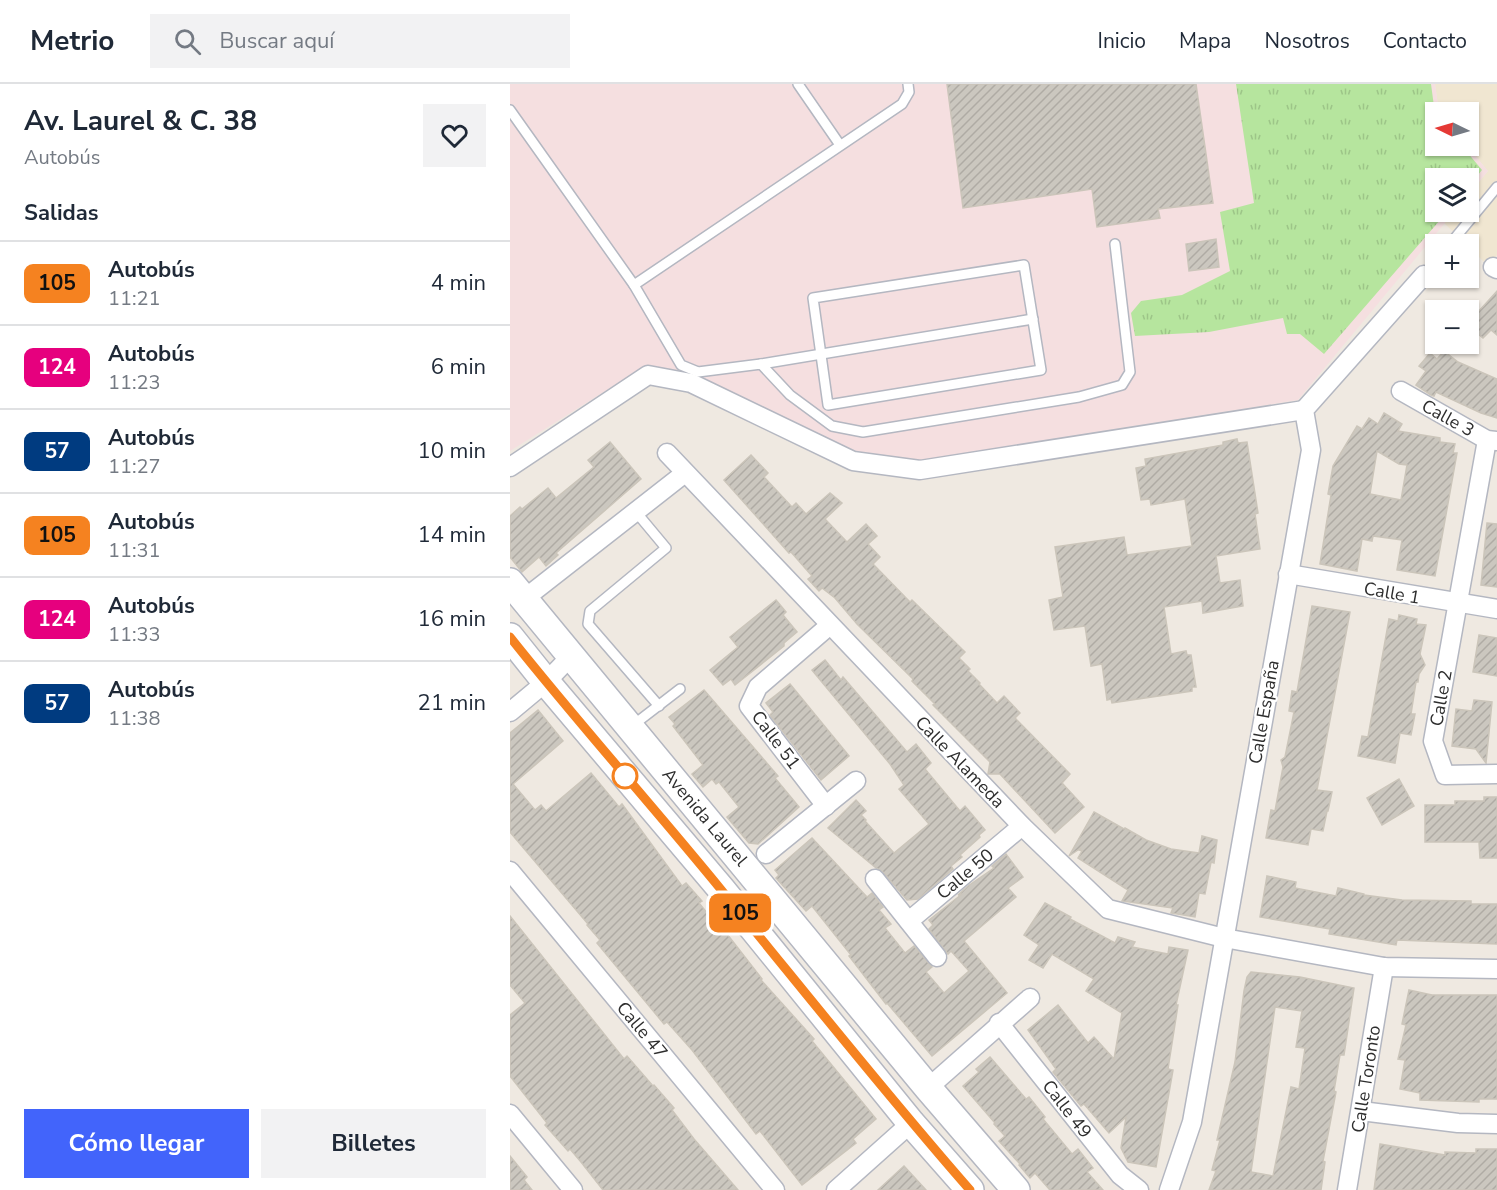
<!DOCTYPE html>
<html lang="es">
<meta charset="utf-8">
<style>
:root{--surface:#fff;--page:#f2f2f3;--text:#1f2937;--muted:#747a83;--line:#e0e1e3;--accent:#4264fb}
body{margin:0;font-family:"Nunito Sans",sans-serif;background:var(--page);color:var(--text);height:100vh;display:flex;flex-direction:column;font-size:22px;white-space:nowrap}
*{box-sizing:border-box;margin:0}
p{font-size:20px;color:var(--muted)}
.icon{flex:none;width:33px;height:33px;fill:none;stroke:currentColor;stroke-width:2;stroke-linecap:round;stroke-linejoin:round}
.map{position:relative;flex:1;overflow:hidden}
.details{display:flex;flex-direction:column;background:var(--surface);width:510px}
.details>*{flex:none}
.badge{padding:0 12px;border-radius:9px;font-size:21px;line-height:39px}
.needle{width:39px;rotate:275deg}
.fabs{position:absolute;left:915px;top:18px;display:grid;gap:12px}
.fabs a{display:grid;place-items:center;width:54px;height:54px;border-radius:0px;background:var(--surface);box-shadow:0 2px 4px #0004;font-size:30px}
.map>.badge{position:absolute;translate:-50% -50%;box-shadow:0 0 0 3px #fff}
h2{padding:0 24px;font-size:22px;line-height:54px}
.round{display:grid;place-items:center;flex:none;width:63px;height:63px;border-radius:0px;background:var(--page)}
.headline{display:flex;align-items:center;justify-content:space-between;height:102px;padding:0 24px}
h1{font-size:28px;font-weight:700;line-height:45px}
.action{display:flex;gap:12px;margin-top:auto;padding:12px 24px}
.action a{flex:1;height:69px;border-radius:0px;background:var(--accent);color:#fff;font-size:24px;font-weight:700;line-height:69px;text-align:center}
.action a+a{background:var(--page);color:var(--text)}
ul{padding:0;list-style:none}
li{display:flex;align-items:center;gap:18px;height:84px;padding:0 24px;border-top:2px solid var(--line)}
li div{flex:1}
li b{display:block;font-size:22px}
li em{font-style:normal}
li .badge{min-width:66px;font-weight:700;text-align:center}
header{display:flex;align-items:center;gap:36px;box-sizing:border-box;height:84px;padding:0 30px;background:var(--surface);border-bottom:2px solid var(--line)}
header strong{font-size:28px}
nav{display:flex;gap:33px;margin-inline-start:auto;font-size:21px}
.search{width:420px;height:54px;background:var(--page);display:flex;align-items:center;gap:15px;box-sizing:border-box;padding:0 21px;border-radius:0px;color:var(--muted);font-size:22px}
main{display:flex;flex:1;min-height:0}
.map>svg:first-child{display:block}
</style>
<header>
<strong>Metrio</strong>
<div class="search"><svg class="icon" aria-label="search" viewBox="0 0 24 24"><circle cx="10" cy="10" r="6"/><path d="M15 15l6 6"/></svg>Buscar aquí</div>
<nav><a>Inicio</a><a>Mapa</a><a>Nosotros</a><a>Contacto</a></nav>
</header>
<main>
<section class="details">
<div class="headline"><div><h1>Av. Laurel &amp; C. 38</h1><p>Autobús</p></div><a class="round"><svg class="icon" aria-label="heart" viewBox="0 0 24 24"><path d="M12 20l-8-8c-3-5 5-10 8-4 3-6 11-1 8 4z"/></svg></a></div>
<h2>Salidas</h2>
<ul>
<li><span class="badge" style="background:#f58220;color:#111">105</span><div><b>Autobús</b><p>11:21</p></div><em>4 min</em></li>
<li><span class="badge" style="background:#e6007e;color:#fff">124</span><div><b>Autobús</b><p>11:23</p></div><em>6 min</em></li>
<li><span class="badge" style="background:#003b80;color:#fff">57</span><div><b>Autobús</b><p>11:27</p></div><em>10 min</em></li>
<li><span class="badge" style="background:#f58220;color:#111">105</span><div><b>Autobús</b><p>11:31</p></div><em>14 min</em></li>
<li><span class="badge" style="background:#e6007e;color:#fff">124</span><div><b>Autobús</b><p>11:33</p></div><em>16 min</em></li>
<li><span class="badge" style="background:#003b80;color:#fff">57</span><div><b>Autobús</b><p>11:38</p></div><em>21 min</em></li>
</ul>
<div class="action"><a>Cómo llegar</a><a>Billetes</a></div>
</section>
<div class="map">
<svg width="987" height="1106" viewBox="0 0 987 1106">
<defs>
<pattern id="park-tufts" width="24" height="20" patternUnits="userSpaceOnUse" patternTransform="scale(1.5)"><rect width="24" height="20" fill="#b6e59e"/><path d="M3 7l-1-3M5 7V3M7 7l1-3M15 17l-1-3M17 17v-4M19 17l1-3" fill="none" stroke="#9dc588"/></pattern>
<pattern id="building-hatch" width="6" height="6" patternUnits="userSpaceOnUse" patternTransform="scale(1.5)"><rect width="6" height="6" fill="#cbc7bf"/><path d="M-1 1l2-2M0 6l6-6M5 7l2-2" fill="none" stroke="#afaba4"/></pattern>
</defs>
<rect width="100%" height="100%" fill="#efe9e1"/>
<path fill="#f0e6d1" d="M 925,0 L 987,0 L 987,171 L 978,182 L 959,163 L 958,160 L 956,160 L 934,139 L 944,128 L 958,128 L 959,110 L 978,87 L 957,62 L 958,62 L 958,28 L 929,28 Z"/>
<path fill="#f5dfe0" d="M 0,0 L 925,0 L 929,28 L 926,28 L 926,62 L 957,62 L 978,87 L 959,110 L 958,94 L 926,94 L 926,128 L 944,128 L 788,316 L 404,377 L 353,370 L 159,285 L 139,283 L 119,292 L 0,367 Z"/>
<path fill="url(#park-tufts)" d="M 726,0 L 921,0 L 925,30 L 926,62 L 952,62 L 972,86 L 959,102 L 958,94 L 926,94 L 926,128 L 937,128 L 814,270 L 790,250 L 777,250 L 773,234 L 699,248 L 625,252 L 621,229 L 631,217 L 672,211 L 720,187 L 710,128 L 744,119 Z"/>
<g fill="url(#building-hatch)" stroke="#cbc5ba" stroke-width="1.5" fill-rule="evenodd">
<path d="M 437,0 L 686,0 L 703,119 L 648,125 L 650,134 L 587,143 L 582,105 L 453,124 Z"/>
<path d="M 706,155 L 709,183 L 679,187 L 676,160 Z"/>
<path d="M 987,207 L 987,251 L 981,246 L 973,254 L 958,242 L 958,239 Z"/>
<path d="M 934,267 L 948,278 L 987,295 L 987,334 L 971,329 L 926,308 L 924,312 L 921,311 L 906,301 L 916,287 L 909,282 L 920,269 L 927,275 Z"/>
<path d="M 874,329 L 892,340 L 888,347 L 930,354 L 930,358 L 945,360 L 943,369 L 947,369 L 925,492 L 887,486 L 892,456 L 863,452 L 862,457 L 852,455 L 847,487 L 810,480 L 821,411 L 818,410 L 823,382 L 847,342 L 852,345 L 859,334 L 868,340 ZM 867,367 L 889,380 L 897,381 L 891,416 L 860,410 Z"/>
<path d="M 727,355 L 728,359 L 737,358 L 748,429 L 745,430 L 750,465 L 706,472 L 710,499 L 730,496 L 733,522 L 693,529 L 692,517 L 654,523 L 661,570 L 676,567 L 677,571 L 681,571 L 686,603 L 682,603 L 682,607 L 602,619 L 601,615 L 597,616 L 592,580 L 581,582 L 575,542 L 544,546 L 539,516 L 553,513 L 545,463 L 614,453 L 617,471 L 682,462 L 675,415 L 641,421 L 640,415 L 631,416 L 626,384 L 636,382 L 635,375 L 713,361 L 713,358 Z"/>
<path d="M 100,358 L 131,395 L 46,469 L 48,471 L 36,482 L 29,473 L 12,488 L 0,473 L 0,432 L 10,423 L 12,425 L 38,404 L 46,414 L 84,383 L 78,376 Z"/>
<path d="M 241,371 L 258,389 L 254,393 L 282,423 L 286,419 L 296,430 L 320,409 L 332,419 L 315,435 L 337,458 L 356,440 L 367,452 L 358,460 L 370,473 L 363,480 L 400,518 L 402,516 L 455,568 L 449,574 L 460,585 L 458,587 L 470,599 L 469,600 L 487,619 L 494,612 L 510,629 L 505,634 L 560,690 L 552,699 L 574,723 L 545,749 L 490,690 L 478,690 L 480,678 L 423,621 L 425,620 L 402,597 L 403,595 L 347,540 L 325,514 L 312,504 L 309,507 L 298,495 L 302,492 L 281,468 L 279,469 L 214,396 Z"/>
<path d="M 977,439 L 987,440 L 987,503 L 971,501 Z"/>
<path d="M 266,516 L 276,528 L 273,531 L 287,548 L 274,559 L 274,562 L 225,601 L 221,595 L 213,601 L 200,586 L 228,563 L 220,553 Z"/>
<path d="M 802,522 L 840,528 L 807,706 L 822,708 L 818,727 L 817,727 L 813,747 L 801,745 L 798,761 L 756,754 L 761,726 L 765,727 L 773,683 L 771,676 L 775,673 L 784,628 L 779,627 L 782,607 L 787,608 Z"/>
<path d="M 889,531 L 907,535 L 906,540 L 916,541 L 910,570 L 915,581 L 909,590 L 908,598 L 906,598 L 901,630 L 905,630 L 901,651 L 890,649 L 885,679 L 848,672 L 852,652 L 858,653 L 879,535 L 888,537 Z"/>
<path d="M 969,551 L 987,554 L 987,592 L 963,588 Z"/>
<path d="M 315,576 L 331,596 L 333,593 L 397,668 L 406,660 L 421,679 L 415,685 L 450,727 L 455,722 L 475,746 L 469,751 L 470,753 L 450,771 L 452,773 L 441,782 L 443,785 L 408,815 L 397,816 L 373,788 L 366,784 L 318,744 L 346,716 L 356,727 L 351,731 L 356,736 L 355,737 L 384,769 L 419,740 L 389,705 L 394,701 L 380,680 L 302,586 Z"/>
<path d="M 280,600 L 339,672 L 311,696 L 260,631 L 263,628 L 256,619 Z"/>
<path d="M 194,606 L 268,692 L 265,694 L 289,723 L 248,760 L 239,759 L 217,733 L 229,723 L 209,698 L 206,700 L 202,695 L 193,703 L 182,690 L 193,681 L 163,642 L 165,640 L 159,633 Z"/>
<path d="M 964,616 L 982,618 L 976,679 L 966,665 L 942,662 L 946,625 L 962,627 Z"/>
<path d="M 28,626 L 53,657 L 3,700 L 25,726 L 31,721 L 36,727 L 81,689 L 109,723 L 112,720 L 172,802 L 176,799 L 192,817 L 189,819 L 215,851 L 217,850 L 252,895 L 251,896 L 304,955 L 302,957 L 366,1035 L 343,1055 L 346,1059 L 292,1101 L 250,1047 L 246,1050 L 182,966 L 157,938 L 154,940 L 87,859 L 90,856 L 77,841 L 78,840 L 0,748 L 0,649 Z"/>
<path d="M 889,695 L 904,722 L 872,741 L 857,714 Z"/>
<path d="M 974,713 L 987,713 L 987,774 L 970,774 L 969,758 L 915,758 L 915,721 L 945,721 L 945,717 L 974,717 Z"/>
<path d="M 584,728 L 614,745 L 615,744 L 636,756 L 661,765 L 689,769 L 692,752 L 707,756 L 704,779 L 701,778 L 695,810 L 689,809 L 685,833 L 661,829 L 663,824 L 612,817 L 618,806 L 568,774 L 572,767 L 569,766 L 571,764 L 559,772 Z"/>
<path d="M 302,754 L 357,813 L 362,809 L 373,823 L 369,826 L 381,840 L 375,844 L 395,869 L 404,862 L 422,883 L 416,888 L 434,909 L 459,887 L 441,867 L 438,870 L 419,845 L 423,841 L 419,836 L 452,810 L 448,811 L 458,802 L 484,784 L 482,782 L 496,770 L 513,793 L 498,804 L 506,813 L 454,857 L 497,909 L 422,972 L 377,919 L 376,920 L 339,872 L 341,871 L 302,822 L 296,827 L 266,794 L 269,791 L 265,786 Z"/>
<path d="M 757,792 L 786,798 L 785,804 L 826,812 L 828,804 L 854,810 L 854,811 L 892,816 L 961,817 L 961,820 L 987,820 L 987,860 L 887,856 L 886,861 L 819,850 L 820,845 L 750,833 Z"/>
<path d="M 535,819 L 561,833 L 560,835 L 605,859 L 608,853 L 625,858 L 622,863 L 658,870 L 659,863 L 678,866 L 666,921 L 668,921 L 658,985 L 663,986 L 646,1083 L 618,1078 L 611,1064 L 616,1033 L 599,1049 L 574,1020 L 571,1022 L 543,988 L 546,985 L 518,946 L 548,921 L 578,959 L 584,953 L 604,975 L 612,929 L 576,907 L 584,895 L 542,870 L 533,884 L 519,876 L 529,861 L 514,851 Z"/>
<path d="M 0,832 L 114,975 L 117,972 L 143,1002 L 144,1001 L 164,1024 L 162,1026 L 184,1055 L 228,1106 L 93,1106 L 71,1078 L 60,1065 L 58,1067 L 35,1041 L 37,1039 L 0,992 L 0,931 L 15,919 L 0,901 Z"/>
<path d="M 741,888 L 790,893 L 844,904 L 834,971 L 830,971 L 824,1007 L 826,1008 L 813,1077 L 815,1078 L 811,1106 L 699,1106 L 706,1087 L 702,1086 L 710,1056 L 707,1056 L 725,978 L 734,907 L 737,893 ZM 765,923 L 792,927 L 786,963 L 795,964 L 789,1005 L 781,1003 L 763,1092 L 741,1088 Z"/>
<path d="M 899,906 L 922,911 L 987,911 L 987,1015 L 969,1015 L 969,1018 L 910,1016 L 910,1009 L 890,1005 L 895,976 L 888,975 L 896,941 L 892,940 Z"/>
<path d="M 480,973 L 516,1015 L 519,1013 L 535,1033 L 533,1035 L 562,1070 L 568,1065 L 583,1084 L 577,1088 L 593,1106 L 540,1106 L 525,1089 L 520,1094 L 509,1081 L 510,1080 L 489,1057 L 495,1052 L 484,1040 L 485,1039 L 453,1002 L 469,988 L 466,985 Z"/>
<path d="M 870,1060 L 935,1071 L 935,1068 L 966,1069 L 966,1065 L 987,1065 L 987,1106 L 864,1106 Z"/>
<path d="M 0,1072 L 17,1093 L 14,1096 L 22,1106 L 0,1106 Z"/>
<path d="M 394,1082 L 416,1106 L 368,1106 Z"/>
</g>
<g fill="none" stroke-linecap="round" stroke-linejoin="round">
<g stroke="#b4b7c1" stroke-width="12">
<g id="lane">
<path d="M 288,0 L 330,61"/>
<path d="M 0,26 L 124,201 L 171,281 L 188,288 L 251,280 L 280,311 L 322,342 L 353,348 L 569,313 L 612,301 L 620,288 L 605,160"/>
<path d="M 940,160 L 987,103"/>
<path d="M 514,181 L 531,286 L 318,321 L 303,214 Z"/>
<path d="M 914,191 L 926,178"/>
<path d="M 124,201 L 392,20 L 399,8 L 398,0"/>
<path d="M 251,280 L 523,235"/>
<path d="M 126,428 L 156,464 L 80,527 L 78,540 L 149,622"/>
<path d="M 122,642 L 170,605"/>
</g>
</g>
<g stroke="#b4b7c1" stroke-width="21">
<g id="street">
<path d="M 983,183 L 987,185"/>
<path d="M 891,307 L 977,356 L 987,357"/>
<path d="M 977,356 L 923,657 L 935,691 L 987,690"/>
<path d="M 157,369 L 512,742 L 598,825 L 714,854 L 874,883 L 987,885"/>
<path d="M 0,383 L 138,291 L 181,299 L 343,377 L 410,386 L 794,326"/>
<path d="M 778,490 L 987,525"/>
<path d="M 14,515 L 175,389"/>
<path d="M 0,628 L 36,598 L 61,572"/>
<path d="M 316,722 L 239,622 L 248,603 L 320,541"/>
<path d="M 256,770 L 346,697"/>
<path d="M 0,787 L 265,1106"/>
<path d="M 365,795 L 427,873"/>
<path d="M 399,837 L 512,742"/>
<path d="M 489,939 L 610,1091 L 629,1106"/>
<path d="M 418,1004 L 520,914"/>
<path d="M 851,1027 L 948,1039 L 987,1040"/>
<path d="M 0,1030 L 63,1106"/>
<path d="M 326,1106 L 401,1039"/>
<path d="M 659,1106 L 682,1038 L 801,366 L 794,326 L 914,191"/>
<path d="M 837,1106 L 874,883"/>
</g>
</g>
<g stroke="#b4b7c1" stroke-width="30">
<g id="secondary">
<path d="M 0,498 L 418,1004 L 506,1106"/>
<path d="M 0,553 L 36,598 L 212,806 L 401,1039 L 460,1106"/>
</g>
</g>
<use href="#lane" stroke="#fff" stroke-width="9"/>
<use href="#street" stroke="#fff" stroke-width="18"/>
<use href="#secondary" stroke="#fff" stroke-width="27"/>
</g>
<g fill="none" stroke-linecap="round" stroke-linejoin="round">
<g stroke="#fff" stroke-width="14">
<path id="line" d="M 0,553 C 69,640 143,722 213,808 C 295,908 375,1009 460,1106"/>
</g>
<use href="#line" stroke="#f58220" stroke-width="9"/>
</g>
<circle fill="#fff" stroke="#f58220" stroke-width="3" cx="115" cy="692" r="12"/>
<g text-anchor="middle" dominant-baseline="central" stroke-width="4.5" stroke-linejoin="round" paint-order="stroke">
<g font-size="18" fill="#2e2e2e" stroke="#fff">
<text transform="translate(938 334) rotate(29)">Calle 3</text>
<text transform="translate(882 509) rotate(10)">Calle 1</text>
<text transform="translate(931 614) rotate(-80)">Calle 2</text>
<text transform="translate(754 628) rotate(-80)">Calle España</text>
<text transform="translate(266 656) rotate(53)">Calle 51</text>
<text transform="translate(450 678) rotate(46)">Calle Alameda</text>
<text transform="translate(195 733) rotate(50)">Avenida Laurel</text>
<text transform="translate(455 790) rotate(-40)">Calle 50</text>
<text transform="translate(132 946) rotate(50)">Calle 47</text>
<text transform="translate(856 995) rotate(-81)">Calle Toronto</text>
<text transform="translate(557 1025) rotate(52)">Calle 49</text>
</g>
</g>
</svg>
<div class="fabs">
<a><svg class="needle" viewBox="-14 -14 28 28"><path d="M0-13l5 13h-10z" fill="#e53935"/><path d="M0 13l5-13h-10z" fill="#747a83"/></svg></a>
<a><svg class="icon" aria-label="layers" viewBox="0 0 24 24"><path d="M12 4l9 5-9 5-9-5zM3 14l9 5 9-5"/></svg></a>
<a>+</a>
<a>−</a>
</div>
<b class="badge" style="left:230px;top:829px;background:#f58220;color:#111">105</b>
</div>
</main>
